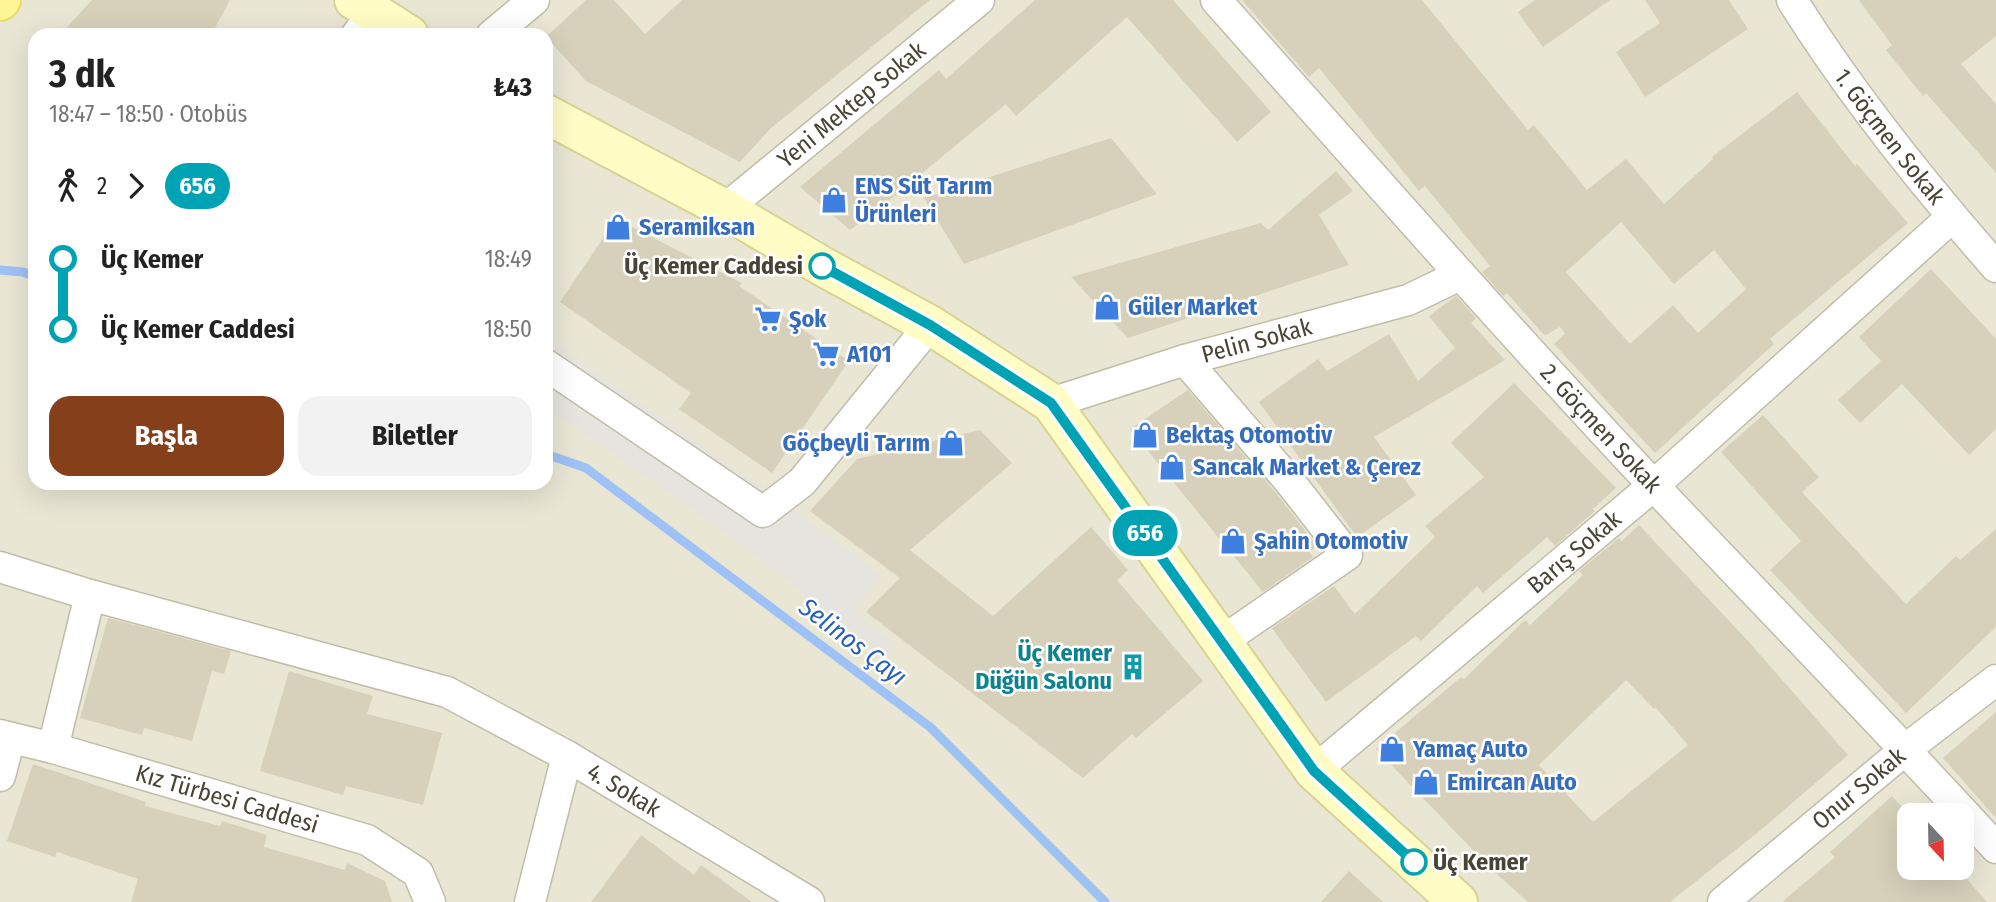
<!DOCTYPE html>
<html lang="tr">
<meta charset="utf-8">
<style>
:root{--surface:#fff;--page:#f2f2f2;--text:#222;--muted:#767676;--accent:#853f1b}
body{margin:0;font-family:"Fira Sans Condensed",sans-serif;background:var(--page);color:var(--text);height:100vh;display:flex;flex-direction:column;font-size:26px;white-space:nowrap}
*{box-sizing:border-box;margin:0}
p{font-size:23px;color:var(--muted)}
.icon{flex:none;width:38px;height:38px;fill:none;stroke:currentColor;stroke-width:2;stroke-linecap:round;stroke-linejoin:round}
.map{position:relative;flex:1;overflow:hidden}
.side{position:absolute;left:28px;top:28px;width:525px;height:462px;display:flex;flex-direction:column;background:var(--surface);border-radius:21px;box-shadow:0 7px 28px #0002}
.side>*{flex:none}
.badge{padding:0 14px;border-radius:23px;font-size:24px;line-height:46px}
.needle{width:46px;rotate:158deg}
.controls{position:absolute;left:1897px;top:803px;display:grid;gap:14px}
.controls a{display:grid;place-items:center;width:77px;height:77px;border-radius:14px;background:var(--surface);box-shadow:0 7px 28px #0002;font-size:35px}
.map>.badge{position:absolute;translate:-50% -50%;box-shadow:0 0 0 4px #fff}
.legs{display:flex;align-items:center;gap:10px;height:77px;padding:0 21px;font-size:23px}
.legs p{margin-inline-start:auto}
.overview{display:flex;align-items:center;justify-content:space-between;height:119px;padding:0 21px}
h1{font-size:38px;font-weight:700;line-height:52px}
.cta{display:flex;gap:14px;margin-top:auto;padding:14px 21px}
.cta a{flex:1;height:80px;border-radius:21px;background:var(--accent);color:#fff;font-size:28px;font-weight:700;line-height:80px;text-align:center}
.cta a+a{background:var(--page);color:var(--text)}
ul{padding:0 21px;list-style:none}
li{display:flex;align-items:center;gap:24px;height:70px;font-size:26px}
li i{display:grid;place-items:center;width:10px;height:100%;margin:0 9px;background:currentColor}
li i::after{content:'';width:18px;height:18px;margin:-9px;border:5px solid;border-radius:50%;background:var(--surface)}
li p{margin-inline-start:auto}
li:first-child i{background:linear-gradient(#0000 50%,currentColor 0)}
li:last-child i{background:linear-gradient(currentColor 50%,#0000 0)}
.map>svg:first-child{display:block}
</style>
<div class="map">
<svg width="1996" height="902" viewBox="0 0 1996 902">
<rect width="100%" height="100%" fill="#f4f3e6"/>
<path fill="#e9e6d4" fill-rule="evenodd" d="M 0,0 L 1996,0 L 1996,902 L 0,902 ZM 35,35 L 546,35 L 546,483 L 35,483 ZM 1909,816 L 1962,816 L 1962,868 L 1909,868 Z"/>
<path fill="#e5e4df" d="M 546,337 L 767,490 L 881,575 L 852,611 L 896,646 L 885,655 L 730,536 L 546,406 Z"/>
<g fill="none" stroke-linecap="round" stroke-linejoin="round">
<g stroke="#9ec1f6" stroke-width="9">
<path d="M 0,270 L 23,272 L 35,277"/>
<path d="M 546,454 L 586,468 L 930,727 L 1105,902"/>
</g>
</g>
<g fill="#d7d1bb" fill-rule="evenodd">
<path d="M 92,0 L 230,0 L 211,35 L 60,35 Z"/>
<path d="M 586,0 L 614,0 L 645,34 L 682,0 L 930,0 L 771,128 L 740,162 L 586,81 L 546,37 Z"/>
<path d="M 1035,0 L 1173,0 L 1271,112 L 1237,142 L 1127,17 L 1016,116 L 1006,104 L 875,212 L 850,230 L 800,187 L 939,70 L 946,79 Z"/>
<path d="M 1242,0 L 1422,0 L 1528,130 L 1534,125 L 1587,190 L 1626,159 L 1664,204 L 1713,159 L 1712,157 L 1797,92 L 1855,166 L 1857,164 L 1908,223 L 1770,339 L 1774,344 L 1655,453 L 1554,344 L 1565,334 L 1560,327 L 1546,335 L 1543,334 L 1507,293 L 1503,296 L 1482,272 L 1490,266 L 1425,186 L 1419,191 L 1319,68 L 1309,77 ZM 1621,222 L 1674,284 L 1714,250 L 1746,289 L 1698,333 L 1673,305 L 1630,344 L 1566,272 Z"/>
<path d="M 1535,0 L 1610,0 L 1543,47 L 1518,12 Z"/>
<path d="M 1645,0 L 1729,0 L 1748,29 L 1645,97 L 1616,52 L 1660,23 Z"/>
<path d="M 1859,0 L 1996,0 L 1996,36 L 1961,64 L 1996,104 L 1996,173 L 1926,93 L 1923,96 L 1886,50 L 1892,45 Z"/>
<path d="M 1111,138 L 1157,194 L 964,264 L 924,198 Z"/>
<path d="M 1336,171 L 1353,191 L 1319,215 L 1349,265 L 1128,338 L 1071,277 L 1261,223 L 1268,230 Z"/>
<path d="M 616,219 L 742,283 L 739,286 L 849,361 L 772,473 L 679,409 L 691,393 L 560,302 Z"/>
<path d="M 1931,269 L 1996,339 L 1996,429 L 1969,455 L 1902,384 L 1860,423 L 1838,400 L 1881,361 L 1859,337 Z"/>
<path d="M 1456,296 L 1476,318 L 1471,323 L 1505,360 L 1374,437 L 1416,495 L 1363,533 L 1354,533 L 1259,402 L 1318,359 L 1327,371 L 1389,334 L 1418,381 L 1455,348 L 1429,316 Z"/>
<path d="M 1514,383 L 1616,488 L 1593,509 L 1595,511 L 1555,546 L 1547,537 L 1483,593 L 1477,586 L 1421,641 L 1416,636 L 1326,702 L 1272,628 L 1334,586 L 1355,614 L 1435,537 L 1425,526 L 1484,477 L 1451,443 Z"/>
<path d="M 1188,390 L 1276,493 L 1317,546 L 1309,552 L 1313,557 L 1263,592 L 1130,429 Z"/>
<path d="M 1763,415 L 1819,477 L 1802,492 L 1906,604 L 1956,556 L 1960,560 L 1996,529 L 1996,627 L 1906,713 L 1770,570 L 1801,541 L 1721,452 Z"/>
<path d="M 980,430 L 1012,463 L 910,550 L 993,616 L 1091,527 L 1128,570 L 1117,580 L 1203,681 L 1136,738 L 1132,734 L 1083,778 L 866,612 L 900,578 L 810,511 L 857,459 Z"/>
<path d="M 1639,525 L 1749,642 L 1848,755 L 1762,829 L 1670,902 L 1528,902 L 1489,867 L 1376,749 L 1461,677 L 1464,679 L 1525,620 L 1530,625 L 1583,575 L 1579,571 L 1619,538 L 1622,541 ZM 1626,680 L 1654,709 L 1656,708 L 1688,745 L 1593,822 L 1539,765 Z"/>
<path d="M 108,618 L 231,651 L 224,674 L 212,671 L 192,741 L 144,728 L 142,735 L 80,718 Z"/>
<path d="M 289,671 L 373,696 L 367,714 L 442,733 L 423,805 L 346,786 L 343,795 L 260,771 Z"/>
<path d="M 1996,712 L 1996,818 L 1943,758 Z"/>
<path d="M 33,764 L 146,802 L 145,806 L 220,826 L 222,821 L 267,835 L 264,847 L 345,870 L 347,863 L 385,881 L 392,902 L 131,902 L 138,879 L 57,852 L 55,857 L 7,841 Z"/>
<path d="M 1892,796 L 1909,815 L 1909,868 L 1957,868 L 1987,902 L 1782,902 L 1835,857 L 1830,852 Z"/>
<path d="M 641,835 L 694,875 L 701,865 L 752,902 L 591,902 Z"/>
<path d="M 1349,871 L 1383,902 L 1321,902 Z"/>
</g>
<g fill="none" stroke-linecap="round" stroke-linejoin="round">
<g stroke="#c1bda8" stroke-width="19">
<path id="lane" d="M 348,35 L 368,8"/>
</g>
<g stroke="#c1bda8" stroke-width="33">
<g id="street">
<path id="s1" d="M 1216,0 C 1361,163 1505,327 1654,486 C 1768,607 1884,725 1996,848"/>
<path id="s2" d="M 1792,0 C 1850,93 1923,184 1996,267"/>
<path d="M 492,35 L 534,0"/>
<path id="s3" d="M 725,209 L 979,0"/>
<path d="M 1185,360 L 1290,482 L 1347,555 L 1221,642"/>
<path d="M 546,365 L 763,512 L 802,482 L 930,325"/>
<path id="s4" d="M 1051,403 L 1185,360 L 1408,300 L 1460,275"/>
<path d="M 0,567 L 90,595 L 447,692 L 567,756"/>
<path id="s5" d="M 0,735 L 53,748 L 367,840 L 418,873 L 430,902"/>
<path d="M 53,748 L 90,595"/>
<path id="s6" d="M 1314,771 L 1653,486 L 1952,217"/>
<path d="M 0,776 L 10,738"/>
<path id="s7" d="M 530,902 L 567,756 L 809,902"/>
<path id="s8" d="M 1723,902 L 1906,749 L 1996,680"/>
</g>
</g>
<g stroke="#d8d393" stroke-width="42">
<g id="secondary">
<path d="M 354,0 L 409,35"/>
<path d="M 546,114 L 725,209 L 822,266 L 930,325 L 1051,403 L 1314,771 L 1458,902"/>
</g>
</g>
<g stroke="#eddc5c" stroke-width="42">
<path id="primary" d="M 0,1 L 1,0"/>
</g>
<use href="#lane" stroke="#fff" stroke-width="16"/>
<use href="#street" stroke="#fff" stroke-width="30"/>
<use href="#secondary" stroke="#fffcc6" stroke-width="38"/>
<use href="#primary" stroke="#fff595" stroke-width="38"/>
</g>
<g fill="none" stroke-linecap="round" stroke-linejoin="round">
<g stroke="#fff" stroke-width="16">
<path id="line-1" d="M 822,266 L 930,325 L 1051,403 L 1314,771 L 1414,862"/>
</g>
<use href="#line-1" stroke="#00a3b4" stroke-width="10"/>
</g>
<defs>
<g id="shop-bare" transform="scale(2.1)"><path d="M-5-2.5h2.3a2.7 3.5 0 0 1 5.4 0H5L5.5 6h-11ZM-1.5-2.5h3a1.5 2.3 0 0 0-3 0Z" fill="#3f7fe0" stroke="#fff" stroke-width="2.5" paint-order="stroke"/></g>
<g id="supermarket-bare" transform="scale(2.1)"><path d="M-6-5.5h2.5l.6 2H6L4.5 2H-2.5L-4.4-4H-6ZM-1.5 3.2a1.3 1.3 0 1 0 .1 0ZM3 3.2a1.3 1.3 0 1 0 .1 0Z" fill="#3f7fe0" stroke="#fff" stroke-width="2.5" paint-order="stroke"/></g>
<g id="building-bare" transform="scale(2.1)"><path d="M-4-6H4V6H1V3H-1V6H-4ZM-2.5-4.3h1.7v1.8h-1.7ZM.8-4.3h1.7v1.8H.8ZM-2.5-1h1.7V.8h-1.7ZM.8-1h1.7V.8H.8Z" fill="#0f9aa8" stroke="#fff" stroke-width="2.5" paint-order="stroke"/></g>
</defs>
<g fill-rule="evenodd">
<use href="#shop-bare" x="834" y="200"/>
<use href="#shop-bare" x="618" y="227"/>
<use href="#shop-bare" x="1107" y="307"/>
<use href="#supermarket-bare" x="768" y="319"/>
<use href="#supermarket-bare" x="826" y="354"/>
<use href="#shop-bare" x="1145" y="435"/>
<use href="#shop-bare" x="951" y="443"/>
<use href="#shop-bare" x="1172" y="467"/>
<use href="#shop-bare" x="1233" y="541"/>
<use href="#building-bare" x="1133" y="667"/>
<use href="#shop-bare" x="1392" y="749"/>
<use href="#shop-bare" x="1426" y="782"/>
</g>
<g fill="#fff" stroke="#00a3b4" stroke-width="3.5">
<circle cx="822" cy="266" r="12"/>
<circle cx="1414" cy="862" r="12"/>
</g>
<g text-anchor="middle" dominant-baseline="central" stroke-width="5" stroke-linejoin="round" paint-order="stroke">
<g font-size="24" fill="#484435" stroke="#fff">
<text stroke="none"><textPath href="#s3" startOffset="164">Yeni Mektep Sokak</textPath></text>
<text stroke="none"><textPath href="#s2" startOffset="168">1. Göçmen Sokak</textPath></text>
<text stroke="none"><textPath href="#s4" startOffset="215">Pelin Sokak</textPath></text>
<text stroke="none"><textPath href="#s1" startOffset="576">2. Göçmen Sokak</textPath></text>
<text stroke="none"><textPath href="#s6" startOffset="340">Barış Sokak</textPath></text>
<text stroke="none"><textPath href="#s8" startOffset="177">Onur Sokak</textPath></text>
<text stroke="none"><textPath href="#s7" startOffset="217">4. Sokak</textPath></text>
<text stroke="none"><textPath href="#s5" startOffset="236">Kız Türbesi Caddesi</textPath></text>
</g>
<g font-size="24" font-weight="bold" fill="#366cbe" stroke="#fff" text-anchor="start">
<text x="855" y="186">ENS Süt Tarım<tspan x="855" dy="28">Ürünleri</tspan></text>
<text x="639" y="227">Seramiksan</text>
<text x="1128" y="307">Güler Market</text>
<text x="789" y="319">Şok</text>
<text x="847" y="354">A101</text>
<text x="1166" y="435">Bektaş Otomotiv</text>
<text x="930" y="443" text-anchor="end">Göçbeyli Tarım</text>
<text x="1193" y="467">Sancak Market &amp; Çerez</text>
<text x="1254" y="541">Şahin Otomotiv</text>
<text x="1413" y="749">Yamaç Auto</text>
<text x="1447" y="782">Emircan Auto</text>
</g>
<g font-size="24" font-weight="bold" fill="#484435" stroke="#fff" text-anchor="end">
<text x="803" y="266">Üç Kemer Caddesi</text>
<text x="1433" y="862" text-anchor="start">Üç Kemer</text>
</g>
<g font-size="24" font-weight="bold" fill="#0d838f" stroke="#fff" text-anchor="end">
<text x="1112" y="653">Üç Kemer<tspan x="1112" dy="28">Düğün Salonu</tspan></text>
</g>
<g font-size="26" font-style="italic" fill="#2660bc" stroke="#fff">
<text transform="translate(853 642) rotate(37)">Selinos Çayı</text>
</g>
</g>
</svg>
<div class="controls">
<a><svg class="needle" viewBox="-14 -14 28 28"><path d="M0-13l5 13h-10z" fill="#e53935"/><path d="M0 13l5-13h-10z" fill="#767676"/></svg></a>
</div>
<b class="badge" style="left:1145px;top:533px;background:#00a3b4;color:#fff">656</b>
<section class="side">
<div class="overview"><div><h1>3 dk</h1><p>18:47 – 18:50 · Otobüs</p></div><b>₺43</b></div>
<div class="legs"><svg class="icon" aria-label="walk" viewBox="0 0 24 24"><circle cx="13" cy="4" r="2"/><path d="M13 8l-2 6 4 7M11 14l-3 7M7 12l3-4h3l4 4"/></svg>2<svg class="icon" aria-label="forward" viewBox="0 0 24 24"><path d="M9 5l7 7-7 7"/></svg><b class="badge" style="background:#00a3b4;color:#fff">656</b></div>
<ul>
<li><i style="color:#00a3b4"></i><b>Üç Kemer</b><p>18:49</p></li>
<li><i style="color:#00a3b4"></i><b>Üç Kemer Caddesi</b><p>18:50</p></li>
</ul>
<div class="cta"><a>Başla</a><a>Biletler</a></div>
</section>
</div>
